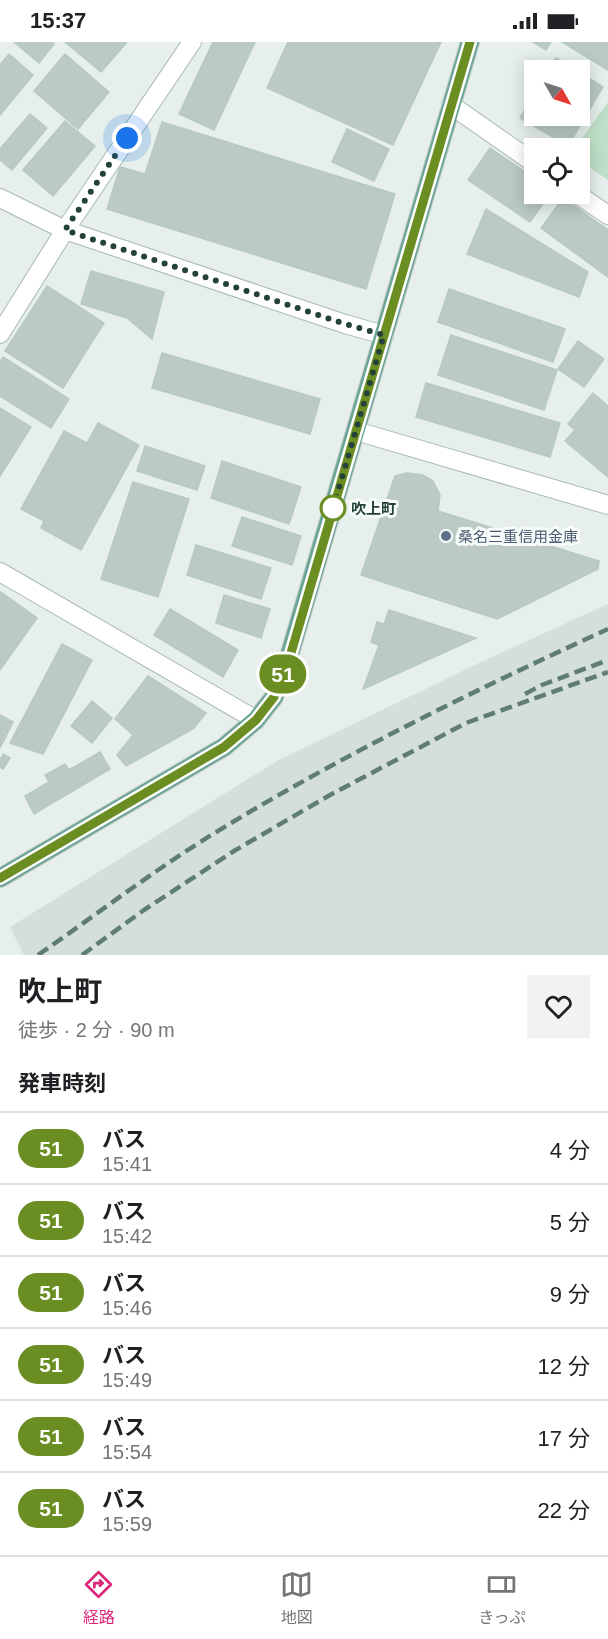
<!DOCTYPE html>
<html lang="ja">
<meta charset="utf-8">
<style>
:root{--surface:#fff;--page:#f2f2f2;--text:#202124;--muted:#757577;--line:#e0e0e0;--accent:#db2777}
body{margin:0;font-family:Helvetica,"Noto Sans JP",sans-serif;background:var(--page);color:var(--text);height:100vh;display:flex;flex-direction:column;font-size:22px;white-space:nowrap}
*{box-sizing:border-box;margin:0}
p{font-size:20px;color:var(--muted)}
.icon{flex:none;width:33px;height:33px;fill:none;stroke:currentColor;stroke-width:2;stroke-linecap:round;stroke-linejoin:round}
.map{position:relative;height:913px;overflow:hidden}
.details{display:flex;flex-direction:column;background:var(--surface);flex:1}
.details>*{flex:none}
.badge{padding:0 12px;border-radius:20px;font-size:21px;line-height:39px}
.needle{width:39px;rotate:129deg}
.tools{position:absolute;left:524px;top:18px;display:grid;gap:12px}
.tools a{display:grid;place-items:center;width:66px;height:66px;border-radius:0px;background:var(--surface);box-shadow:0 3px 15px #0003;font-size:30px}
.you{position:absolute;width:30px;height:30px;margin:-15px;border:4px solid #fff;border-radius:50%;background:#1a73e8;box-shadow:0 0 0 9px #1a73e833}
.map>.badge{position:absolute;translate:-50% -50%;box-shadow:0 0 0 3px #fff}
h2{padding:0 18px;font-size:22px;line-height:54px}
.round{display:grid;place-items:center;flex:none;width:63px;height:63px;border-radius:0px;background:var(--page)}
.overview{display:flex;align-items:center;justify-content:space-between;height:102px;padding:0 18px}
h1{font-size:28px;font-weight:700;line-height:45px}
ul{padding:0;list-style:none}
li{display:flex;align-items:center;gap:18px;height:72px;padding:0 18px;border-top:2px solid var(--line)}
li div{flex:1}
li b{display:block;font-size:22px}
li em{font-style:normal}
li .badge{min-width:66px;font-weight:700;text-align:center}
.status{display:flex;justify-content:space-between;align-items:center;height:42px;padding:0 30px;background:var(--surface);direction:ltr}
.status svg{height:16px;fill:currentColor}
.dock{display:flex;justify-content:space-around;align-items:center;height:84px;border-top:2px solid var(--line);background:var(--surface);font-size:16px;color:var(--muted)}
.dock a{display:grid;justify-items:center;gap:3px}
.dock .current{color:var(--accent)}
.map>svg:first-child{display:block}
</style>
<div class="status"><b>15:37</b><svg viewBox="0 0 49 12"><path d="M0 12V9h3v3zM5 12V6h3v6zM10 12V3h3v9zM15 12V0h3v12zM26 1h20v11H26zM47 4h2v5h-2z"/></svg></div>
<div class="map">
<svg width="608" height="913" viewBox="0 0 608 913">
<rect width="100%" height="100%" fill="#e6efeb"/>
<path fill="#d4dfda" d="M 608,562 L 608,913 L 24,913 L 10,885 L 277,719 L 481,620 Z"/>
<path fill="#bfe0c8" d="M 608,60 L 608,138 L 579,118 L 579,106 L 575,106 Z"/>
<g fill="#bbcac4" stroke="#b8c9c2" stroke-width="1.5">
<path d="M 14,0 L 51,0 L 54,2 L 39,21 Z"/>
<path d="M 65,0 L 127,0 L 101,30 Z"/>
<path d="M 213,0 L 255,0 L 214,88 L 179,72 Z"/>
<path d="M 288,0 L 441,0 L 393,103 L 267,46 Z"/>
<path d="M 533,0 L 551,0 L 546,8 Z"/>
<path d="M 562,0 L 608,0 L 608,28 Z"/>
<path d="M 9,12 L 33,33 L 0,73 L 0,23 Z"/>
<path d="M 65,12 L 109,50 L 78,87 L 34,49 Z"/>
<path d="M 556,16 L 576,28 L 548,28 Z"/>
<path d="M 579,30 L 603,45 L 568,104 L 520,76 L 534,52 L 534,74 L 579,74 Z"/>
<path d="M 30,72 L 47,86 L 12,128 L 0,118 L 0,107 Z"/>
<path d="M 65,79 L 95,104 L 53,154 L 23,128 Z"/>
<path d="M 162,80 L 395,152 L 366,247 L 107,167 L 120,125 L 145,132 Z"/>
<path d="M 347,87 L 389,107 L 374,139 L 332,120 Z"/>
<path d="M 490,106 L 534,136 L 534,152 L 550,152 L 530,180 L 468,138 Z"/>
<path d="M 563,156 L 608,188 L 608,235 L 541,186 Z"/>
<path d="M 486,167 L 588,230 L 579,255 L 467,212 Z"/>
<path d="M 91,229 L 164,250 L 152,297 L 127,276 L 81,262 Z"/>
<path d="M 47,244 L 104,281 L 63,346 L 5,309 Z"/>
<path d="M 449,247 L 565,287 L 553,320 L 438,280 Z"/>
<path d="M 451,293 L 557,328 L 544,368 L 438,333 Z"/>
<path d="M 578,299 L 604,317 L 584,345 L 558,327 Z"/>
<path d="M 162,311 L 320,357 L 310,392 L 152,346 Z"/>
<path d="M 3,315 L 69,357 L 51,386 L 0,354 L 0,320 Z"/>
<path d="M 426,341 L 560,381 L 550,415 L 416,375 Z"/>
<path d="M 593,351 L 608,364 L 608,435 L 565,399 L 575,388 L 568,382 Z"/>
<path d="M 0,366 L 31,385 L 0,434 Z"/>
<path d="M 98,381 L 139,403 L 81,508 L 41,486 L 44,479 L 21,467 L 64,389 L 87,401 Z"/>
<path d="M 145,404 L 205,424 L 197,448 L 137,429 Z"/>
<path d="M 222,419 L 301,445 L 289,482 L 211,456 Z"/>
<path d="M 407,431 L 423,433 L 433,439 L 440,453 L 438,469 L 599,519 L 598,527 L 497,577 L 361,533 L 395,434 Z"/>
<path d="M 133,440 L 189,457 L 158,555 L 101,537 Z"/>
<path d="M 242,475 L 301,494 L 292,523 L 232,504 Z"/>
<path d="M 196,503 L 271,526 L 261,557 L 187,533 Z"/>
<path d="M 1,550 L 37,576 L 0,628 L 0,552 Z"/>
<path d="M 224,553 L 270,567 L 261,596 L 216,581 Z"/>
<path d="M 170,567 L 238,608 L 223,635 L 154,593 Z"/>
<path d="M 389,568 L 476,596 L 363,647 L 379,603 L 371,600 L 377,580 L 384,582 Z"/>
<path d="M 62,602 L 92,618 L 43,712 L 10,701 Z"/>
<path d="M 148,634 L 206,671 L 193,687 L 126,724 L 117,713 L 133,693 L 115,677 Z"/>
<path d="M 92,659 L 112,676 L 92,701 L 71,684 Z"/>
<path d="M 0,673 L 13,680 L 0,706 Z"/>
<path d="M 100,710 L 110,727 L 34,772 L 25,754 L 49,740 L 45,733 L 65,722 L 69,728 Z"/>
<path d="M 3,712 L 10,716 L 3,727 L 0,725 L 0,718 Z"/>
</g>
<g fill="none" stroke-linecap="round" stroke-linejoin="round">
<g stroke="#a8b8b2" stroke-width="20">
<g id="minor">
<path d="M 451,63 L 534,121"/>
<path d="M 577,152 L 608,173"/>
<path d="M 0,156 L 65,188 L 345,282 L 384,293"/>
<path d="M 0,292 L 65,188 L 192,0"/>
<path d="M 356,389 L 608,463"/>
<path d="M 0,530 L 256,678"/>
</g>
</g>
<g stroke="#c2cac8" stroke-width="20">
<path id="major" d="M 0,836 L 224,705 L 256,678 L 274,655 L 290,611 L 470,0"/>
</g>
<use href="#minor" stroke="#fff" stroke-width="18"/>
<use href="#major" stroke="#6aa596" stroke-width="18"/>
<g stroke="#5f7d75" stroke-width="4.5" stroke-dasharray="12 6" stroke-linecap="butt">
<path d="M 525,652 L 542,643 L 608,618"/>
<path d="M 38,913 C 96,873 153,829 213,792 C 340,714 473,649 608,587"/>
<path d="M 82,913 L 144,868 L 234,809 L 330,753 L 466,681 L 608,630"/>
</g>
</g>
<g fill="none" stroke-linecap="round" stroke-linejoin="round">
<g stroke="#fff" stroke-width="14">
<path id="line" d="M 0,836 L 224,705 L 256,678 L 274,655 L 291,611 L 470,0"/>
</g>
<use href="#line" stroke="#6b8e23" stroke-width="9"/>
<path stroke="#24423a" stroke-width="6" stroke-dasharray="0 10.8" d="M 127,96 L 65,188 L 345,282 L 384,293 L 333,466"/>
</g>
<circle fill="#fff" stroke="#6b8e23" stroke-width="3" cx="333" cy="466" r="12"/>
<circle fill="#5c6f8a" stroke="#f7fbf9" stroke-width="2" cx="446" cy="494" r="6"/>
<g text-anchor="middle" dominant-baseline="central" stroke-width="6" stroke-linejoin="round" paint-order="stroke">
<g font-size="15" font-weight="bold" fill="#24423a" stroke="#f7fbf9" text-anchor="start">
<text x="351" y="466">吹上町</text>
</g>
<g font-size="15" fill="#4e5e75" stroke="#f7fbf9" text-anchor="start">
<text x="458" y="494">桑名三重信用金庫</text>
</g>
</g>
</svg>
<div class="tools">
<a><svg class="needle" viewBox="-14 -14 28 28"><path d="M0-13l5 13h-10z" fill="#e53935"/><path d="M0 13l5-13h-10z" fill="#757577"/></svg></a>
<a><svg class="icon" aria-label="locate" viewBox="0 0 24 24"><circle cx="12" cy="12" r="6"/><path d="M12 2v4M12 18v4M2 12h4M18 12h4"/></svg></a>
</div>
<div class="you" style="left:127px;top:96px"></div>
<b class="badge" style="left:283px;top:632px;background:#6b8e23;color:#fff">51</b>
</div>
<section class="details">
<div class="overview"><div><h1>吹上町</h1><p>徒歩 · 2 分 · 90 m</p></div><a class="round"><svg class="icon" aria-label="heart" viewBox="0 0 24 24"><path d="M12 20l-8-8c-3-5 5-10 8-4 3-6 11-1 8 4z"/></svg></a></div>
<h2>発車時刻</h2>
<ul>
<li><span class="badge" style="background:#6b8e23;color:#fff">51</span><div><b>バス</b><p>15:41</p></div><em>4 分</em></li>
<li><span class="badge" style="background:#6b8e23;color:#fff">51</span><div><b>バス</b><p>15:42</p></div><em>5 分</em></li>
<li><span class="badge" style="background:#6b8e23;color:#fff">51</span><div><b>バス</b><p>15:46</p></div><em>9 分</em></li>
<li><span class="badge" style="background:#6b8e23;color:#fff">51</span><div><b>バス</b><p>15:49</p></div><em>12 分</em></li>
<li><span class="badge" style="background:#6b8e23;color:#fff">51</span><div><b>バス</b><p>15:54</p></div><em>17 分</em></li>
<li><span class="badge" style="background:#6b8e23;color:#fff">51</span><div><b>バス</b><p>15:59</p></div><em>22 分</em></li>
</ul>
</section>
<nav class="dock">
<a class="current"><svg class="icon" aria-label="directions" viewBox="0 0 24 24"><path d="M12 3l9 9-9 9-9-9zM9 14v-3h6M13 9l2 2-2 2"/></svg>経路</a>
<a><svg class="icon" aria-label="map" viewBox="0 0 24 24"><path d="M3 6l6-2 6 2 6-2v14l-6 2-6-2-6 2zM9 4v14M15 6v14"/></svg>地図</a>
<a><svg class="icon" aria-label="tickets" viewBox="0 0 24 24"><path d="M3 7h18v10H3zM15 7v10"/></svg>きっぷ</a>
</nav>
